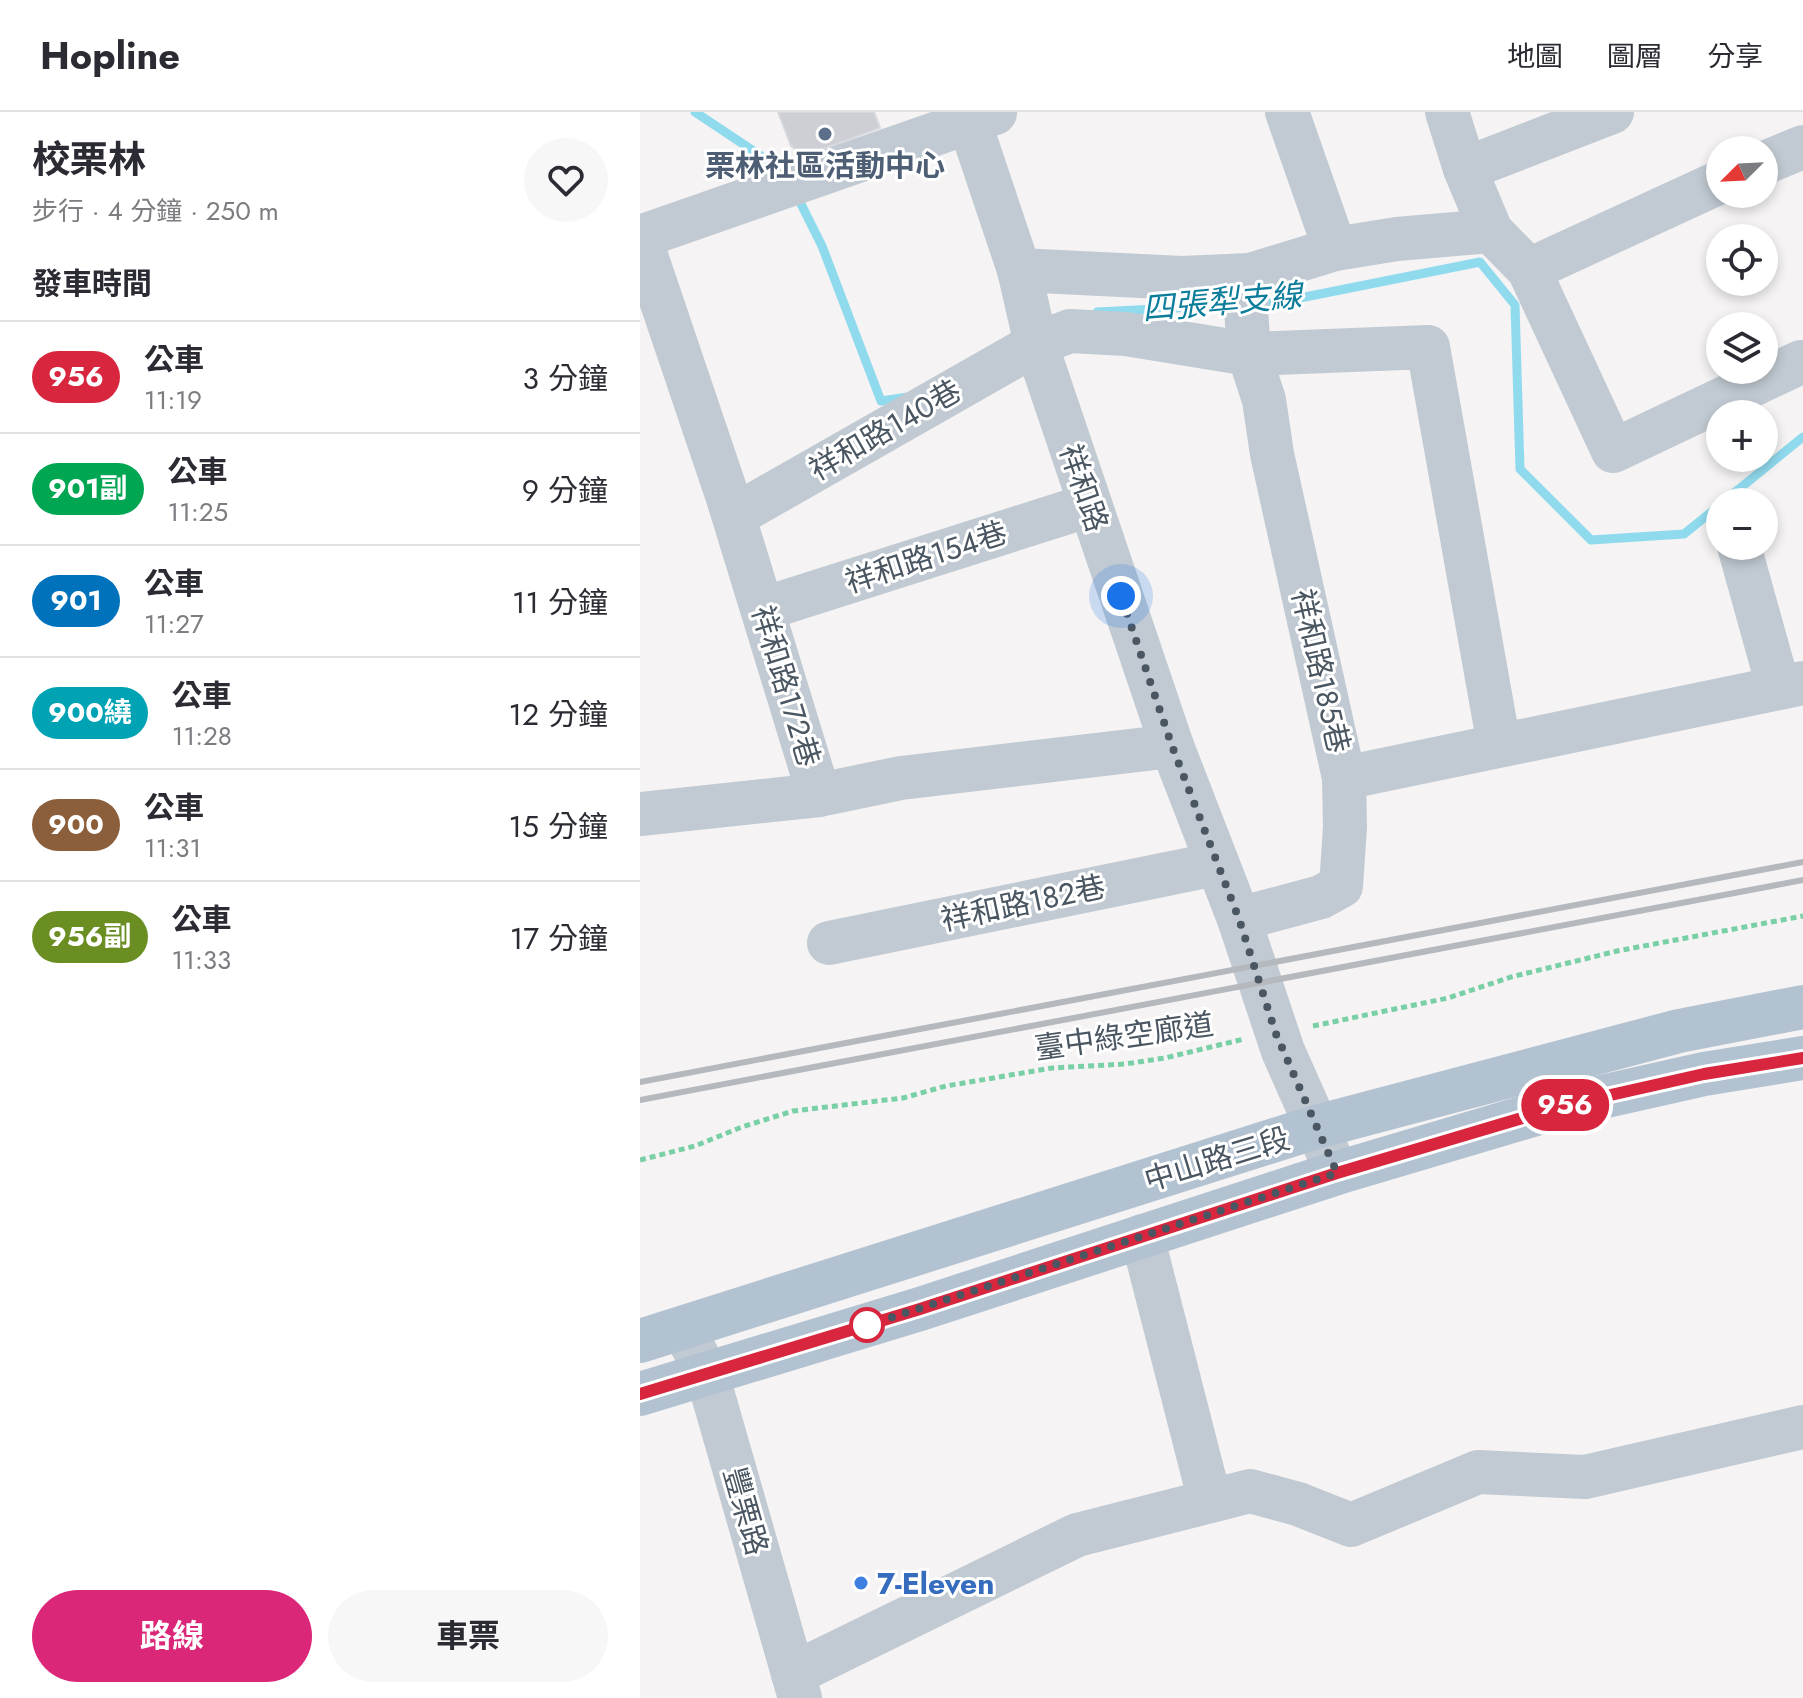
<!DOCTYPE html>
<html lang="zh-TW">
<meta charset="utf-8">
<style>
:root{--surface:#fff;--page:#f7f7f7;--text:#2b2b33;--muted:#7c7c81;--line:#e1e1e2;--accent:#db2777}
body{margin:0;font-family:Jost,"Noto Sans TC",sans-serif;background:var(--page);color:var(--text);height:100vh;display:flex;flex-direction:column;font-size:30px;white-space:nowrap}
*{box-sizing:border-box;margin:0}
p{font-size:26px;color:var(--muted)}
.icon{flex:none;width:44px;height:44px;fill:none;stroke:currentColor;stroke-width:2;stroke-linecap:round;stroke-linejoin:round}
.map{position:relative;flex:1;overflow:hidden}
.drawer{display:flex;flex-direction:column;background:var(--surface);width:640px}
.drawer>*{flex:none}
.badge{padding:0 16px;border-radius:26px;font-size:28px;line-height:52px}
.needle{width:52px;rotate:246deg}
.fabs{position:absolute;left:1066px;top:24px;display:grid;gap:16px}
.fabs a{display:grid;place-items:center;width:72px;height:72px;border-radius:50%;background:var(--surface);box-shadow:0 4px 12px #0003;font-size:40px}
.you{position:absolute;width:40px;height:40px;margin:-20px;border:6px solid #fff;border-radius:50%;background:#1a73e8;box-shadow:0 0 0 12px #1a73e833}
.map>.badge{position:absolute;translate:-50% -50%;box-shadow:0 0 0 4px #fff}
h2{padding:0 32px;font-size:30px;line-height:72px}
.round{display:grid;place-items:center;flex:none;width:84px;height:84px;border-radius:42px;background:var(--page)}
.headline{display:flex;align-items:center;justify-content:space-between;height:136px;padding:0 32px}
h1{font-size:38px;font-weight:700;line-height:60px}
.action{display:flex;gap:16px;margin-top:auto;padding:16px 32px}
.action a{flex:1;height:92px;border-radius:48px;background:var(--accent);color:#fff;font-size:32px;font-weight:700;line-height:92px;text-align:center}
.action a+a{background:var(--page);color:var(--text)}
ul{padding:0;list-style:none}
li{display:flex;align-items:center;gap:24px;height:112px;padding:0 32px;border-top:2px solid var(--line)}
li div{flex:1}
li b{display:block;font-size:30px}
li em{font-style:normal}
li .badge{min-width:88px;font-weight:700;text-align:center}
header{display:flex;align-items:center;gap:48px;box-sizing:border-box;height:112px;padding:0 40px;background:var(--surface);border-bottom:2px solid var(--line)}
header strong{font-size:38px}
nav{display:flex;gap:44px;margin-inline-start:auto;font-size:28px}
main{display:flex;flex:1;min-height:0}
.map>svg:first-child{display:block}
</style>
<header>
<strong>Hopline</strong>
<nav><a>地圖</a><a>圖層</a><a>分享</a></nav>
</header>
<main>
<section class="drawer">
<div class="headline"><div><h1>校栗林</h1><p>步行 · 4 分鐘 · 250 m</p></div><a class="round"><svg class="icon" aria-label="heart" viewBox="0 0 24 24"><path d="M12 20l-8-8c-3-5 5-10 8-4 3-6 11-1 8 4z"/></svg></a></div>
<h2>發車時間</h2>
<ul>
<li><span class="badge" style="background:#d7263d;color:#fff">956</span><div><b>公車</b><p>11:19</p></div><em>3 分鐘</em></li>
<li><span class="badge" style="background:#00a651;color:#fff">901副</span><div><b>公車</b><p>11:25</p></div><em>9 分鐘</em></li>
<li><span class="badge" style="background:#0072bc;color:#fff">901</span><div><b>公車</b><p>11:27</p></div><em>11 分鐘</em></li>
<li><span class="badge" style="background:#00a3b4;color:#fff">900繞</span><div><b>公車</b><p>11:28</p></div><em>12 分鐘</em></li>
<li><span class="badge" style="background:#8b5e3c;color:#fff">900</span><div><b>公車</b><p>11:31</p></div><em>15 分鐘</em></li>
<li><span class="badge" style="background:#6b8e23;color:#fff">956副</span><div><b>公車</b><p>11:33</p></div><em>17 分鐘</em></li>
</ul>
<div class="action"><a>路線</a><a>車票</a></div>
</section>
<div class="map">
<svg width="1163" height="1586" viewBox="0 0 1163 1586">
<rect width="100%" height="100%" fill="#f5f3f3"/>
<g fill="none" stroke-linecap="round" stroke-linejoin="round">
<g stroke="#90daee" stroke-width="9">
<path d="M 55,0 L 145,60"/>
<path d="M 157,84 L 182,134 L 241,289 L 268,285"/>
<path d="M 617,192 L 635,191 L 840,150 L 875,193 L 880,357 L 951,428 L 1044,422 L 1080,393"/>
<path d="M 457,200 L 594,193"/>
<path d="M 1083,390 L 1163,325"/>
</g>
</g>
<path fill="#cdcfd5" stroke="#d7d9de" stroke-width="2" d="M 138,0 L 234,0 L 240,16 L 164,44 L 151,34 Z"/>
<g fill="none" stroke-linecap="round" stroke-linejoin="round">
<g stroke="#7ad0a6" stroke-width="5" stroke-dasharray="6 4" stroke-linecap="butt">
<path d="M 673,914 L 808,886 L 871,865 L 977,839 L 1163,804"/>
<path d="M 0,1048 L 55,1034 L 102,1015 L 153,999 L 263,986 L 306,974 L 412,956 L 485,952 L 525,946 L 604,927"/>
</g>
<g stroke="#c1cad2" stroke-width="44">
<path d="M 326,0 L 379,158 L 396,232 L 532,634 L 599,807 L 643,939 L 697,1061"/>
<path d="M 647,0 L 695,137"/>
<path d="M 807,0 L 825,57 L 851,119 L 889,158 L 973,339 L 1161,250"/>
<path d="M 1124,51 L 1163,35"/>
<path d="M 825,57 L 972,0"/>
<path d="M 0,125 L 355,1"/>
<path d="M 0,126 L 88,386 L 179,683"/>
<path d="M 379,158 L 542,166 L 610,163 L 695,137 L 757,127 L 851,119"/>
<path d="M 889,158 L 1080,70"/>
<path d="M 94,404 L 396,232 L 430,219 L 486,222 L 609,242 L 788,235 L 859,633"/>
<path d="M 1099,434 L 1138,574"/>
<path d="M 123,497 L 450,393"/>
<path d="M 704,666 L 1163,571"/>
<path d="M 0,702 L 179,683 L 261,666 L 532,634"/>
<path d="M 599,807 L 681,785 L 701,774 L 705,715 L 704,666 L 632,342 L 624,288 L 609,242 L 606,196 L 610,163"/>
<path d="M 189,831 L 576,752"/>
<path d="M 502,1124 L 570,1389"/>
<path d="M 43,1216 L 67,1262 L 160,1586"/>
<path d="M 153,1562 L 437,1423 L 610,1379 L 658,1392 L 711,1413 L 838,1360 L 945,1365 L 1163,1315"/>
</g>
<g stroke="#b3c2d1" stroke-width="44">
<path d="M 0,1229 L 676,1015 L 1039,919 L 1163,895"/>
<path d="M 0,1282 L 280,1197 L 697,1061 L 926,993 L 1064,962 L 1163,946"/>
</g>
<g stroke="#b5b8bd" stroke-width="6">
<path d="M 0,970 L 1163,750"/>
<path d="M 0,988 L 1163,768"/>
</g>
</g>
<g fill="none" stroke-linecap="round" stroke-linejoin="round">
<g stroke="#fff" stroke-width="18">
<path id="line" d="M 0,1282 L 280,1197 L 697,1061 L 926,993 L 1064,962 L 1163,946"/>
</g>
<use href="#line" stroke="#d7263d" stroke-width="12"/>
<path stroke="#4a5661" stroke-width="8" stroke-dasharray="0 14.4" d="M 227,1213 L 219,1216 L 697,1061 L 636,922 L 599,807 L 532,634 L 481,484"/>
</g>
<circle fill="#5c6f8a" stroke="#fff" stroke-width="3" cx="185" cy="22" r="8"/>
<circle fill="#fff" stroke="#d7263d" stroke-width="4" cx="227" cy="1213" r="16"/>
<circle fill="#3f7fe0" stroke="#fff" stroke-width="3" cx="221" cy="1471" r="8"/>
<g text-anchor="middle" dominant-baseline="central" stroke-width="6" stroke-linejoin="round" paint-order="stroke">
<g font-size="30" font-weight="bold" fill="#4e5e75" stroke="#fff">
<text x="185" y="53">栗林社區活動中心</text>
</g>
<g font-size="30" fill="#4a5661" stroke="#fff">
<text transform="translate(245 318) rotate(-30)">祥和路140巷</text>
<text transform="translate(444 376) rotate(71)">祥和路</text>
<text transform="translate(286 445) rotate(-18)">祥和路154巷</text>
<text transform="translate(681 559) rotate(77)">祥和路185巷</text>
<text transform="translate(146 574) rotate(73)">祥和路172巷</text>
<text transform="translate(383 791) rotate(-12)">祥和路182巷</text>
<text transform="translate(484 924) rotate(-8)">臺中綠空廊道</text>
<text transform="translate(577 1047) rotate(-17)">中山路三段</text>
<text transform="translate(106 1399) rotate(74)">豐栗路</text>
</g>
<g font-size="30" font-weight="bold" fill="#366cbe" stroke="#fff" text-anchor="start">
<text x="237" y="1471">7-Eleven</text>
</g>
<g font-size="32" font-style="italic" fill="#0c7c9b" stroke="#fff">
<text transform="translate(582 190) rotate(-5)">四張犁支線</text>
</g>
</g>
</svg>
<div class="fabs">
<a><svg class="needle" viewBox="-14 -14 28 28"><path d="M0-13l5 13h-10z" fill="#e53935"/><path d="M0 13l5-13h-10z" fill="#7c7c81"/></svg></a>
<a><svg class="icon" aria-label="locate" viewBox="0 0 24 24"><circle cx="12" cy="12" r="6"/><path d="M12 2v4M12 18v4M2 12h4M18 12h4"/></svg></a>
<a><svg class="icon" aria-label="layers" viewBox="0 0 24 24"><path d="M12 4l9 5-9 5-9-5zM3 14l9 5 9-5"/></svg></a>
<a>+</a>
<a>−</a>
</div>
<div class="you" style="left:481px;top:484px"></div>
<b class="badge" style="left:925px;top:993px;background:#d7263d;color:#fff">956</b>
</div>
</main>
